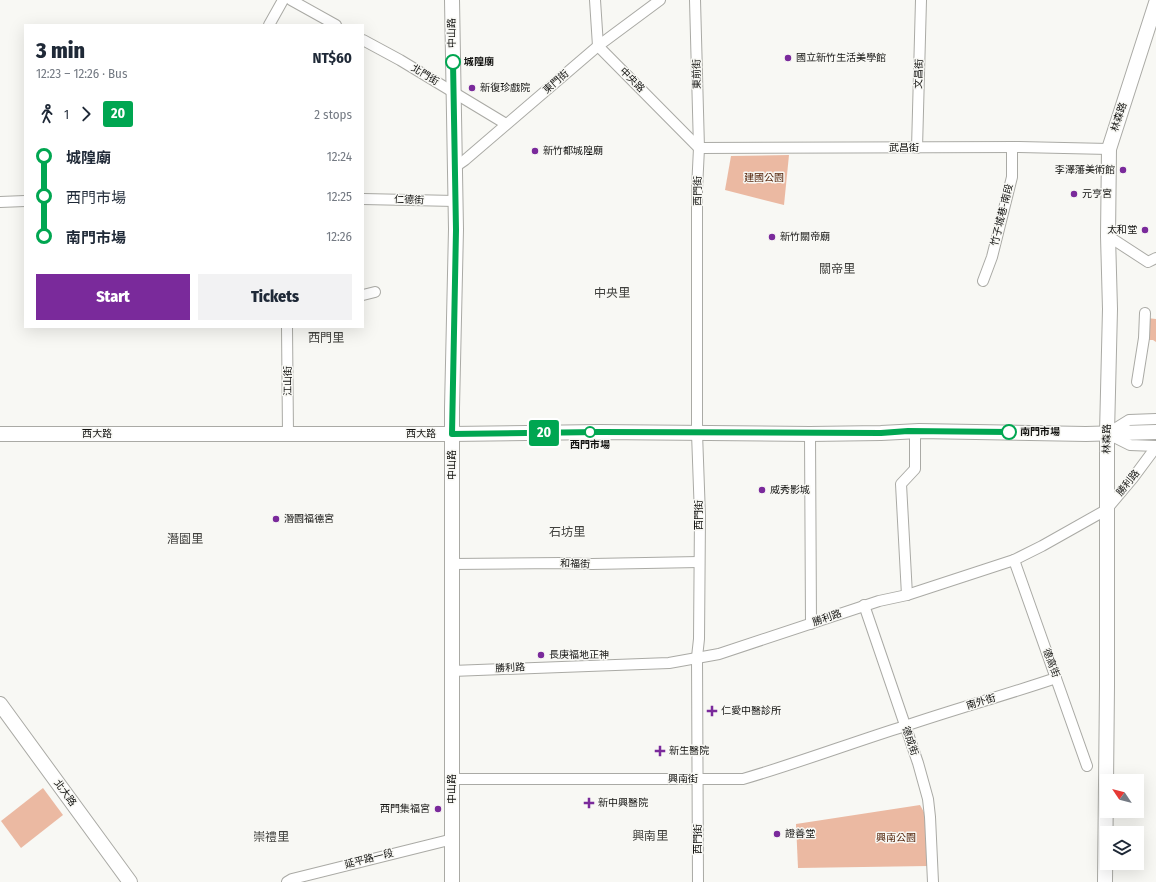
<!DOCTYPE html>
<meta charset="utf-8">
<style>
:root{--surface:#fff;--page:#f2f2f3;--text:#1f2937;--muted:#747a83;--accent:#7a2a9b}
body{margin:0;font-family:"Fira Sans Condensed","Noto Sans TC",sans-serif;background:var(--page);color:var(--text);height:100vh;display:flex;flex-direction:column;font-size:15px;white-space:nowrap}
*{box-sizing:border-box;margin:0}
p{font-size:13px;color:var(--muted)}
.icon{flex:none;width:22px;height:22px;fill:none;stroke:currentColor;stroke-width:2;stroke-linecap:round;stroke-linejoin:round}
.map{position:relative;flex:1;overflow:hidden}
.drawer{position:absolute;left:24px;top:24px;width:340px;height:304px;display:flex;flex-direction:column;background:var(--surface);border-radius:0px;box-shadow:0 4px 16px #0002}
.drawer>*{flex:none}
.badge{padding:0 8px;border-radius:3px;font-size:14px;line-height:26px}
.needle{width:26px;rotate:305deg}
.tools{position:absolute;left:1100px;top:774px;display:grid;gap:8px}
.tools a{display:grid;place-items:center;width:44px;height:44px;border-radius:0px;background:var(--surface);box-shadow:0 4px 16px #0002;font-size:20px}
.map>.badge{position:absolute;translate:-50% -50%;box-shadow:0 0 0 2px #fff}
.legs{display:flex;align-items:center;gap:6px;height:44px;padding:0 12px;font-size:13px}
.legs p{margin-inline-start:auto}
.overview{display:flex;align-items:center;justify-content:space-between;height:68px;padding:0 12px}
h1{font-size:22px;font-weight:800;line-height:30px}
.cta{display:flex;gap:8px;margin-top:auto;padding:8px 12px}
.cta a{flex:1;height:46px;border-radius:0px;background:var(--accent);color:#fff;font-size:16px;font-weight:800;line-height:46px;text-align:center}
.cta a+a{background:var(--page);color:var(--text)}
ul{padding:0 12px;list-style:none}
li{display:flex;align-items:center;gap:14px;height:40px;font-size:15px}
li i{display:grid;place-items:center;width:6px;height:100%;margin:0 5px;background:currentColor}
li i::after{content:'';width:10px;height:10px;margin:-5px;border:3px solid;border-radius:50%;background:var(--surface)}
li p{margin-inline-start:auto}
li:first-child i{background:linear-gradient(#0000 50%,currentColor 0)}
li:last-child i{background:linear-gradient(currentColor 50%,#0000 0)}
.map>svg:first-child{display:block}
</style>
<div class="map">
<svg width="1156" height="882" viewBox="0 0 1156 882">
<rect width="100%" height="100%" fill="#f8f8f4"/>
<g fill="#ebb9a2">
<path d="M 789,155 L 784,205 L 725,190 L 731,156 Z"/>
<path d="M 1147,318 L 1156,319 L 1156,342 L 1153,340 L 1146,340 Z"/>
<path d="M 43,788 L 63,815 L 21,848 L 1,821 Z"/>
<path d="M 920,805 L 925,814 L 928,866 L 798,868 L 796,824 Z"/>
</g>
<g fill="none" stroke-linecap="round" stroke-linejoin="round">
<g stroke="#aaaaa5" stroke-width="12">
<g id="street">
<path d="M 291,0 L 336,25"/>
<path d="M 595,0 L 598,46 L 699,148"/>
<path d="M 695,0 L 699,148 L 697,189 L 697,433 L 700,516 L 699,639 L 697,657 L 698,882"/>
<path d="M 269,25 L 283,0"/>
<path d="M 363,40 L 400,60 L 506,124"/>
<path d="M 699,148 L 1019,147 L 1109,149"/>
<path d="M 917,148 L 921,0"/>
<path d="M 455,167 L 465,160 L 598,46 L 660,0"/>
<path d="M 363,199 L 455,201"/>
<path d="M 0,202 L 25,201"/>
<path d="M 1108,236 L 1148,262 L 1156,258"/>
<path d="M 983,281 L 992,257 L 1012,177 L 1012,147"/>
<path d="M 363,295 L 375,292"/>
<path d="M 287,327 L 288,434"/>
<path d="M 1137,382 L 1144,338 L 1145,313"/>
<path d="M 1108,433 L 1129,420 L 1156,419"/>
<path d="M 810,434 L 811,624"/>
<path d="M 1108,434 L 1130,445 L 1156,446"/>
<path d="M 1014,560 L 1087,766"/>
<path d="M 452,564 L 561,563 L 592,564 L 699,562"/>
<path d="M 907,595 L 901,484 L 915,469 L 915,431"/>
<path d="M 864,605 L 918,763 L 928,799 L 930,817 L 933,882"/>
<path d="M 452,671 L 669,663 L 719,654 L 879,601 L 907,595 L 1014,560 L 1042,546 L 1106,510 L 1133,478 L 1156,447"/>
<path d="M 452,779 L 743,779 C 798,763 851,743 905,726 C 955,709 1006,695 1056,678"/>
<path d="M 287,882 L 292,879 L 453,839"/>
</g>
</g>
<g stroke="#aaaaa5" stroke-width="16">
<g id="secondary">
<path d="M 452,0 L 456,229 L 452,408 L 452,882"/>
<path d="M 0,434 L 452,434 L 599,432 L 810,434 L 881,433 L 919,431 L 1086,434 L 1156,432"/>
<path d="M 0,704 L 130,882"/>
<path d="M 1105,882 L 1107,686 L 1107,433 L 1110,309 L 1108,236 L 1109,149 L 1156,3"/>
</g>
</g>
<use href="#street" stroke="#fff" stroke-width="10"/>
<use href="#secondary" stroke="#fff" stroke-width="14"/>
</g>
<g fill="none" stroke-linecap="round" stroke-linejoin="round">
<g stroke="#fff" stroke-width="9">
<path id="line-1" d="M 453,62 L 456,230 L 452,434 L 599,432 L 881,433 L 908,431 L 1009,432"/>
</g>
<use href="#line-1" stroke="#00a651" stroke-width="6"/>
</g>
<g fill="#7a2a9b" stroke="#f8f8f4" stroke-width="1.5">
<circle cx="788" cy="58" r="4"/>
<circle cx="472" cy="88" r="4"/>
<circle cx="535" cy="151" r="4"/>
<circle cx="1123" cy="170" r="4"/>
<circle cx="1074" cy="194" r="4"/>
<circle cx="1145" cy="230" r="4"/>
<circle cx="772" cy="237" r="4"/>
<circle cx="762" cy="490" r="4"/>
<circle cx="276" cy="519" r="4"/>
<circle cx="541" cy="655" r="4"/>
<path d="M710 705h4v4h4v4h-4v4h-4v-4h-4v-4h4z"/>
<path d="M658 745h4v4h4v4h-4v4h-4v-4h-4v-4h4z"/>
<path d="M587 797h4v4h4v4h-4v4h-4v-4h-4v-4h4z"/>
<circle cx="438" cy="809" r="4"/>
<circle cx="777" cy="834" r="4"/>
</g>
<g fill="#fff" stroke="#00a651" stroke-width="2">
<circle cx="453" cy="62" r="7"/>
<circle cx="590" cy="432" r="5"/>
<circle cx="1009" cy="432" r="7"/>
</g>
<g text-anchor="middle" dominant-baseline="central" stroke-width="3" stroke-linejoin="round" paint-order="stroke">
<g font-size="10" fill="#121210" stroke="#f8f8f4">
<text transform="translate(452 33) rotate(-91)">中山路</text>
<text transform="translate(697 74) rotate(-91)">東前街</text>
<text transform="translate(919 74) rotate(-88)">文昌街</text>
<text transform="translate(425 75) rotate(31)">北門街</text>
<text transform="translate(632 80) rotate(45)">中央路</text>
<text transform="translate(556 82) rotate(-41)">東門街</text>
<text transform="translate(1119 117) rotate(-72)">林森路</text>
<text x="904" y="148">武昌街</text>
<text transform="translate(698 191) rotate(-89)">西門街</text>
<text transform="translate(409 200) rotate(2)">仁德街</text>
<text transform="translate(1002 215) rotate(-76)">竹子城巷-南段</text>
<text transform="translate(288 381) rotate(-90)">江山街</text>
<text x="97" y="434">西大路</text>
<text x="421" y="434">西大路</text>
<text transform="translate(1107 439) rotate(-89)">林森路</text>
<text transform="translate(452 465) rotate(-90)">中山路</text>
<text transform="translate(1128 483) rotate(-51)">勝利路</text>
<text transform="translate(699 515) rotate(-90)">西門街</text>
<text transform="translate(575 564) rotate(2)">和福街</text>
<text transform="translate(827 618) rotate(-19)">勝利路</text>
<text transform="translate(1051 663) rotate(70)">德高街</text>
<text transform="translate(510 668) rotate(-3)">勝利路</text>
<text transform="translate(981 702) rotate(-17)">南外街</text>
<text transform="translate(910 741) rotate(71)">德成街</text>
<text x="683" y="779">興南街</text>
<text transform="translate(452 789) rotate(-90)">中山路</text>
<text transform="translate(65 793) rotate(54)">北大路</text>
<text transform="translate(698 839) rotate(-90)">西門街</text>
<text transform="translate(369 859) rotate(-14)">延平路一段</text>
</g>
<g font-size="10" fill="#121210" stroke="#f8f8f4" text-anchor="start">
<text x="796" y="58">國立新竹生活美學館</text>
<text x="480" y="88">新復珍戲院</text>
<text x="543" y="151">新竹都城隍廟</text>
<text x="1115" y="170" text-anchor="end">李澤藩美術館</text>
<text x="1082" y="194">元亨宮</text>
<text x="1137" y="230" text-anchor="end">太和堂</text>
<text x="780" y="237">新竹關帝廟</text>
<text x="770" y="490">威秀影城</text>
<text x="284" y="519">潛園福德宮</text>
<text x="549" y="655">長庚福地正神</text>
<text x="721" y="711">仁愛中醫診所</text>
<text x="669" y="751">新生醫院</text>
<text x="598" y="803">新中興醫院</text>
<text x="430" y="809" text-anchor="end">西門集福宮</text>
<text x="785" y="834">證善堂</text>
</g>
<g font-size="10" font-weight="bold" fill="#121210" stroke="#f8f8f4" text-anchor="start">
<text x="464" y="62">城隍廟</text>
<text x="1020" y="432">南門市場</text>
<text x="590" y="445" text-anchor="middle">西門市場</text>
</g>
<g font-size="10" fill="#4f1e04" stroke="#f8f8f4">
<text x="764" y="178">建國公園</text>
<text x="896" y="838">興南公園</text>
</g>
<g font-size="12" fill="#40403d" stroke="#f8f8f4">
<text x="837" y="269">關帝里</text>
<text x="612" y="293">中央里</text>
<text x="326" y="338">西門里</text>
<text x="567" y="532">石坊里</text>
<text x="185" y="539">潛園里</text>
<text x="650" y="836">興南里</text>
<text x="271" y="837">崇禮里</text>
</g>
</g>
</svg>
<div class="tools">
<a><svg class="needle" viewBox="-14 -14 28 28"><path d="M0-13l5 13h-10z" fill="#e53935"/><path d="M0 13l5-13h-10z" fill="#747a83"/></svg></a>
<a><svg class="icon" aria-label="layers" viewBox="0 0 24 24"><path d="M12 4l9 5-9 5-9-5zM3 14l9 5 9-5"/></svg></a>
</div>
<b class="badge" style="left:544px;top:433px;background:#00a651;color:#fff">20</b>
<section class="drawer">
<div class="overview"><div><h1>3 min</h1><p>12:23 – 12:26 · Bus</p></div><b>NT$60</b></div>
<div class="legs"><svg class="icon" aria-label="walk" viewBox="0 0 24 24"><circle cx="13" cy="4" r="2"/><path d="M13 8l-2 6 4 7M11 14l-3 7M7 12l3-4h3l4 4"/></svg>1<svg class="icon" aria-label="forward" viewBox="0 0 24 24"><path d="M9 5l7 7-7 7"/></svg><b class="badge" style="background:#00a651;color:#fff">20</b><p>2 stops</p></div>
<ul>
<li><i style="color:#00a651"></i><b>城隍廟</b><p>12:24</p></li>
<li><i style="color:#00a651"></i><span>西門市場</span><p>12:25</p></li>
<li><i style="color:#00a651"></i><b>南門市場</b><p>12:26</p></li>
</ul>
<div class="cta"><a>Start</a><a>Tickets</a></div>
</section>
</div>
